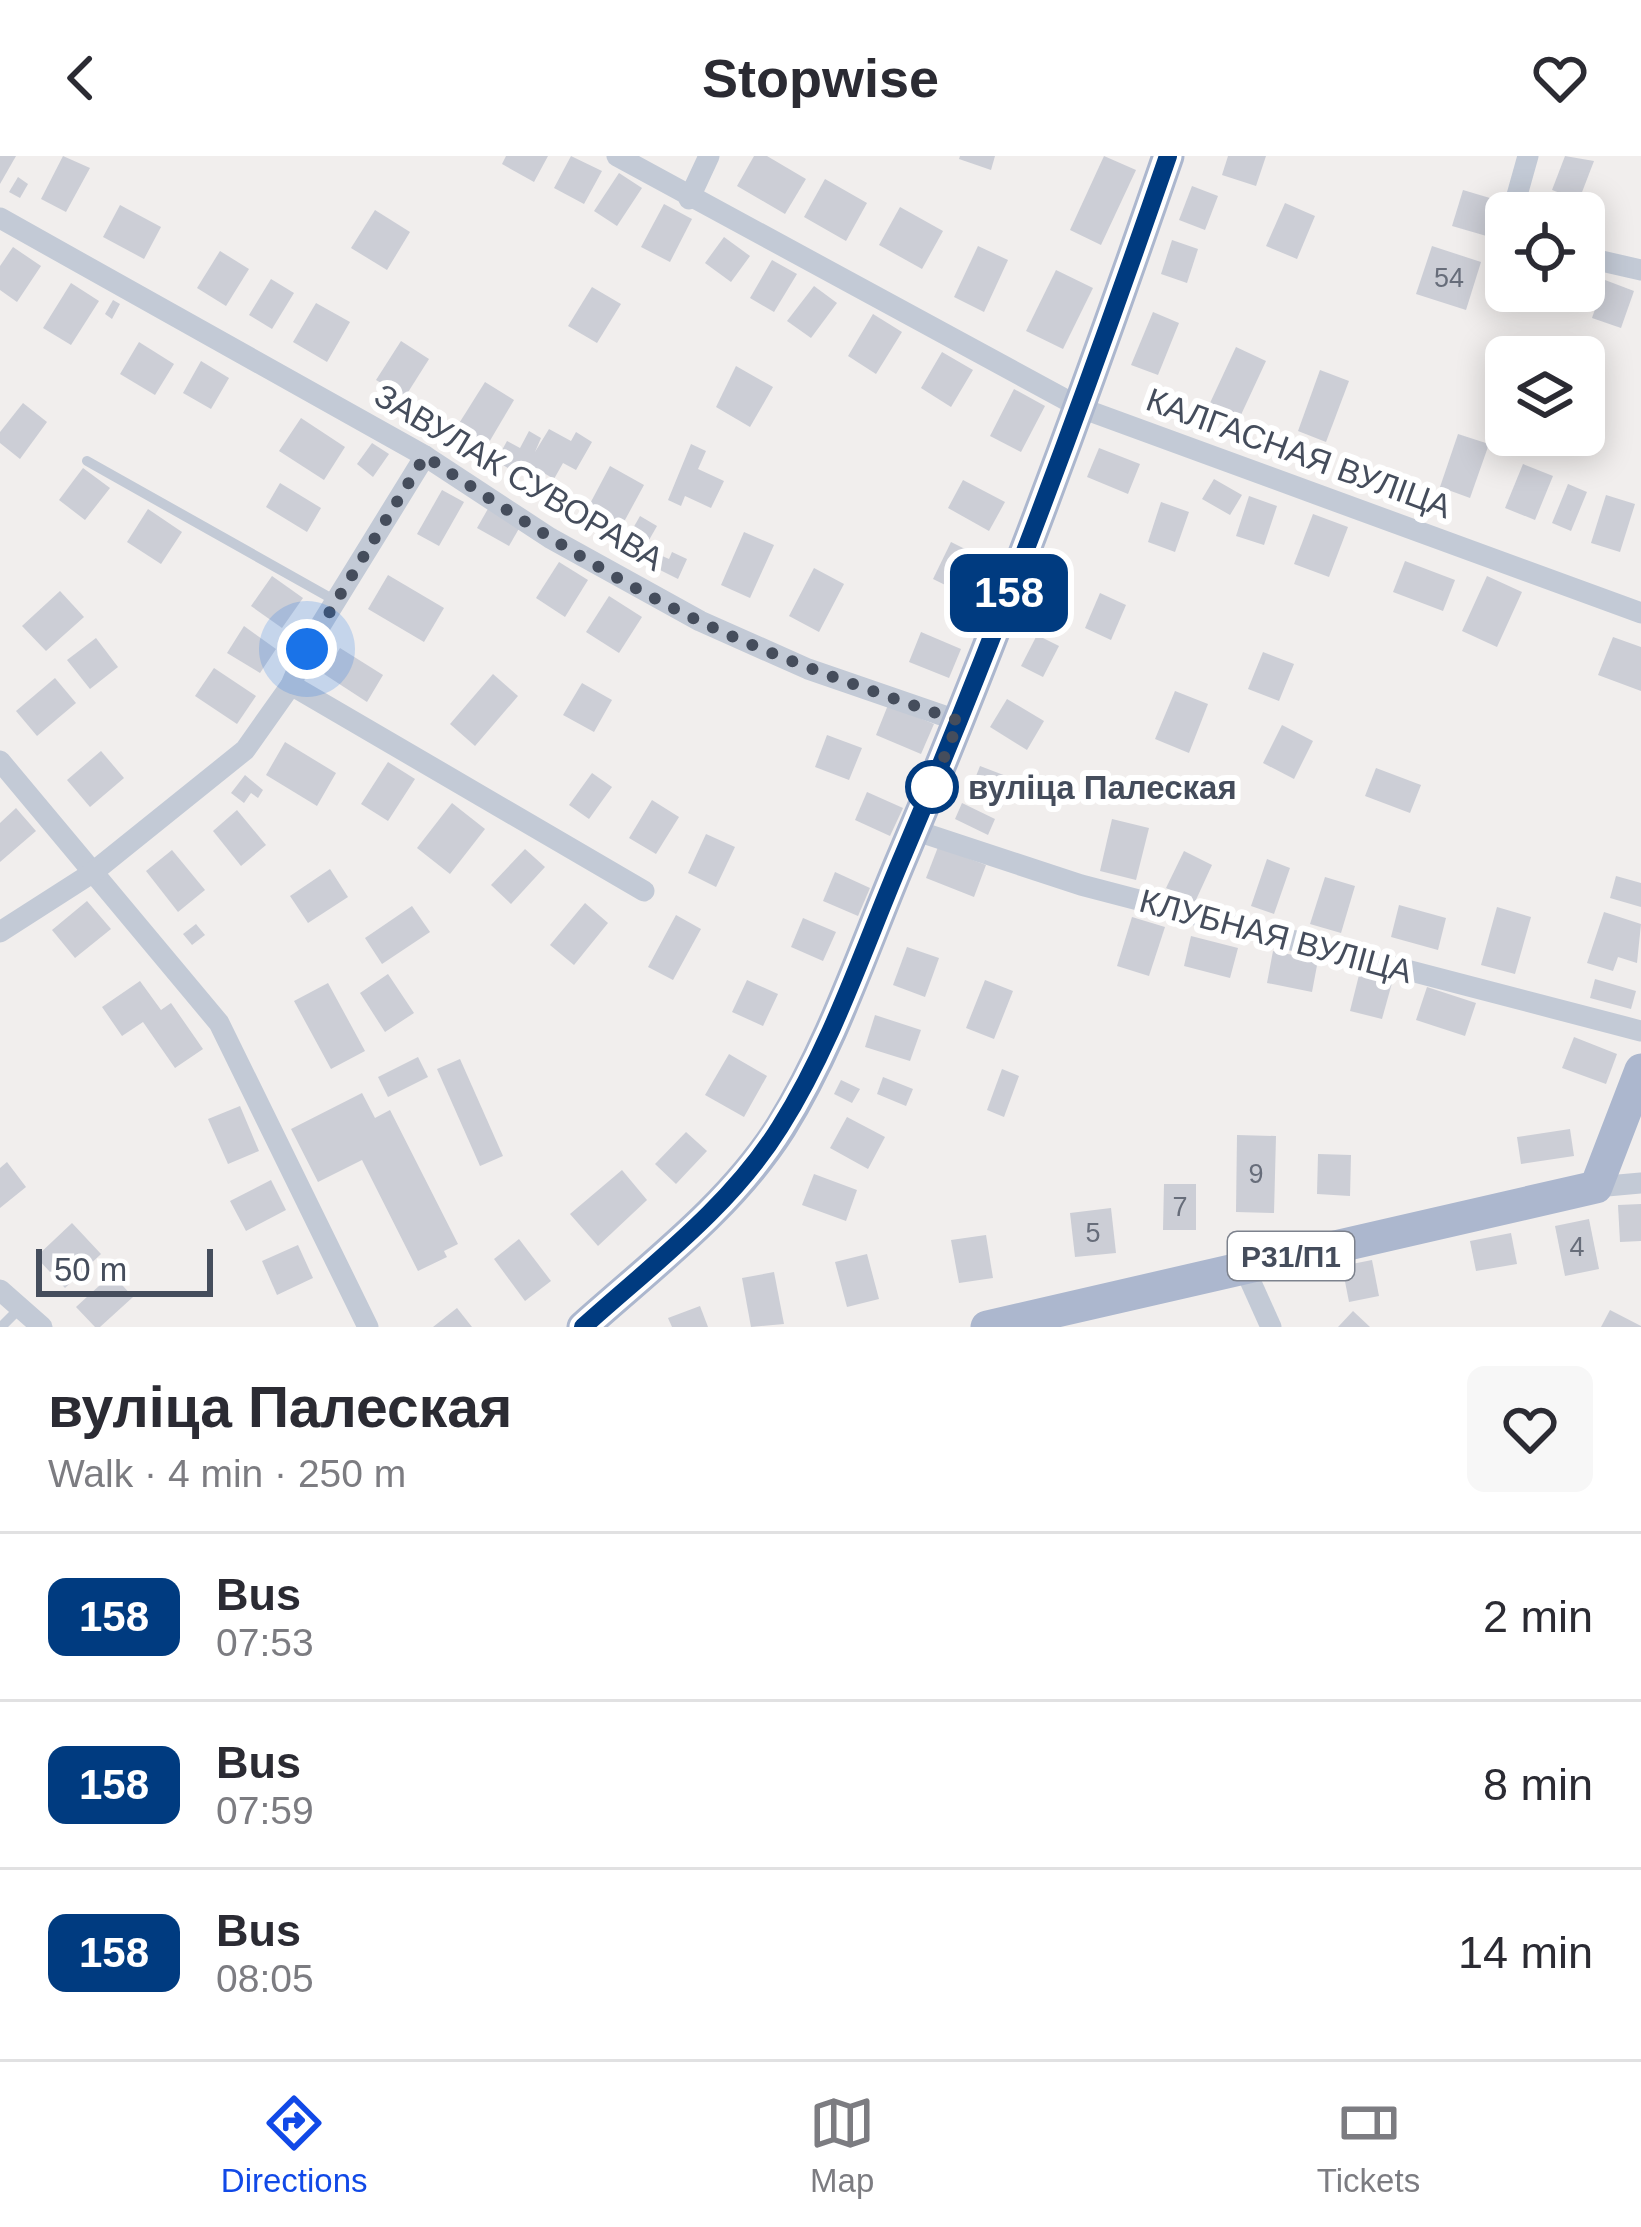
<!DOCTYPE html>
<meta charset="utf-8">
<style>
:root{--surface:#fff;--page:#f7f7f7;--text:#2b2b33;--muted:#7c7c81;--line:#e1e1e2;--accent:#1149e7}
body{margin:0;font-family:Helvetica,sans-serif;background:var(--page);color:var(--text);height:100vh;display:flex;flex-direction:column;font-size:45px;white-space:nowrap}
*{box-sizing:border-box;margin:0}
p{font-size:39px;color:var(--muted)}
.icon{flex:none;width:66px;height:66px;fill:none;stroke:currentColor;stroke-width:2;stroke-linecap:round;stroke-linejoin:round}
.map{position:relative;height:1171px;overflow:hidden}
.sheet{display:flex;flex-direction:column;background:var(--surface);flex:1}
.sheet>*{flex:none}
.badge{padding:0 24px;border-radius:18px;font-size:42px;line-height:78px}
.buttons{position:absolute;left:1485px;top:36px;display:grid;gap:24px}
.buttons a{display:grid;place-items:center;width:120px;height:120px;border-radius:18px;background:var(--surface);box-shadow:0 6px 30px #0003;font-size:60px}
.scale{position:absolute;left:36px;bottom:30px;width:177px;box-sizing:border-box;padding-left:12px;border:6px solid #454d5c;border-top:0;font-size:33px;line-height:42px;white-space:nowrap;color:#454d5c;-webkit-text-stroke:9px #fff;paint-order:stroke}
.you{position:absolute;width:60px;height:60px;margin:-30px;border:9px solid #fff;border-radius:50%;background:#1a73e8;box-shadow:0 0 0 18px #1a73e833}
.map>.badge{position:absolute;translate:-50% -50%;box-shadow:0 0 0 6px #fff}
.round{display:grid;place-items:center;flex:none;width:126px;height:126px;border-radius:18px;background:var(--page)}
.headline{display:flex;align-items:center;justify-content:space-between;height:204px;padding:0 48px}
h1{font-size:57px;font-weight:600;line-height:90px}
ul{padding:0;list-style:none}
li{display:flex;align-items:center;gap:36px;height:168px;padding:0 48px;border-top:3px solid var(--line)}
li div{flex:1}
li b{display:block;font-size:45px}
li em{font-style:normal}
li .badge{min-width:132px;font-weight:700;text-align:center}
header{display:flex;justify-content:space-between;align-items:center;height:156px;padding:0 48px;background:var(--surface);font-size:54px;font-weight:600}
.menu{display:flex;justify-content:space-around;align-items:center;height:168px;border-top:3px solid var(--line);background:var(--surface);font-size:33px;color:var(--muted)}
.menu a{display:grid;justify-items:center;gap:6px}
.menu .active{color:var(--accent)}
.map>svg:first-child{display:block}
</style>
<header><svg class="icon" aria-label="back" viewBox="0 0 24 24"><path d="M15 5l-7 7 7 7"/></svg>Stopwise<svg class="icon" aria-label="heart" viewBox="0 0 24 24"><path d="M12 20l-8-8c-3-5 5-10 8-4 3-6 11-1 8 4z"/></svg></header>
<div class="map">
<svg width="1641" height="1171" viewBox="0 0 1641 1171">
<rect width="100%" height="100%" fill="#f1eeed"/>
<g fill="#ccced6">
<path d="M 0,0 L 16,0 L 0,28 Z"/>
<path d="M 63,0 L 90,12 L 66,56 L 41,43 Z"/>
<path d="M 506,0 L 548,0 L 534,26 L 502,8 Z"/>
<path d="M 571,0 L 602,15 L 584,48 L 554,32 Z"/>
<path d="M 754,0 L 767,0 L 806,23 L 785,58 L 737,30 Z"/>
<path d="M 960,0 L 995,0 L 991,14 L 959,3 Z"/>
<path d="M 1104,0 L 1136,14 L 1101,89 L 1070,74 Z"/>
<path d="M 1228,0 L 1266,0 L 1256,30 L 1222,19 Z"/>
<path d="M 1565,0 L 1594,5 L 1579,44 L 1552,34 Z"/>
<path d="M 619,17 L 642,32 L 617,70 L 594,55 Z"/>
<path d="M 18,21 L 28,28 L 20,42 L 9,36 Z"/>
<path d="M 825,23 L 867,47 L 846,85 L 804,61 Z"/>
<path d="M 1192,30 L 1218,40 L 1205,74 L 1179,64 Z"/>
<path d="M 1463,34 L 1500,45 L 1490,81 L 1452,70 Z"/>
<path d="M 1558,42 L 1594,61 L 1584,79 L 1584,57 L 1551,57 Z"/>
<path d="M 1285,47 L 1315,60 L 1297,103 L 1266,90 Z"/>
<path d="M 664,48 L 692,63 L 670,106 L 641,91 Z"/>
<path d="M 120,49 L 161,71 L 144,103 L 103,81 Z"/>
<path d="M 900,51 L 943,75 L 922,113 L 879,89 Z"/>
<path d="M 375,54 L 410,76 L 387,114 L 351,92 Z"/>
<path d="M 724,81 L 750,100 L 731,126 L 705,107 Z"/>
<path d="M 1172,84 L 1198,93 L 1187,127 L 1161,118 Z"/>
<path d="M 978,90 L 1008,104 L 984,156 L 954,141 Z"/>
<path d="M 1432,90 L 1481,106 L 1466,154 L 1416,138 Z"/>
<path d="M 13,91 L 41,110 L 17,146 L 0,134 L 0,110 Z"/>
<path d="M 220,95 L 249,113 L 226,150 L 197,132 Z"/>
<path d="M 772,104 L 797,118 L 774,156 L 750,142 Z"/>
<path d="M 1056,114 L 1093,132 L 1063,193 L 1026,175 Z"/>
<path d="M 271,123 L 294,137 L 272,173 L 249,159 Z"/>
<path d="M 1605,124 L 1634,135 L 1621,172 L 1592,162 Z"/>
<path d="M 71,127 L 99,145 L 71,189 L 43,172 Z"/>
<path d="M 814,130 L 837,147 L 811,182 L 787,165 Z"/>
<path d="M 592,131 L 621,148 L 597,187 L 568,170 Z"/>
<path d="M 1505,135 L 1536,135 L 1530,153 L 1502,144 Z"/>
<path d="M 113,144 L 120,148 L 112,163 L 105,158 Z"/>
<path d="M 316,147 L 350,166 L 327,206 L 293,186 Z"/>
<path d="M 1153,156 L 1179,167 L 1158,219 L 1131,209 Z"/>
<path d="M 873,158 L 902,176 L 876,218 L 848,200 Z"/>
<path d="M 401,185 L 429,203 L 405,241 L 376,224 Z"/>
<path d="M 139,186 L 174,208 L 155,239 L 120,218 Z"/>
<path d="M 1236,191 L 1266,205 L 1240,261 L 1210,247 Z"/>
<path d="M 942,196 L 973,214 L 951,251 L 921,232 Z"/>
<path d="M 201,205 L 229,222 L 211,253 L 183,237 Z"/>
<path d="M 736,210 L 773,231 L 750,271 L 716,251 Z"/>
<path d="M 1320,214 L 1349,225 L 1326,286 L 1298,275 Z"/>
<path d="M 485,226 L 514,244 L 488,288 L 458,269 Z"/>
<path d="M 1014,233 L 1045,250 L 1021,296 L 990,280 Z"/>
<path d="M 23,247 L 47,266 L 20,303 L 0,287 L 0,276 Z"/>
<path d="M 301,262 L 345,291 L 324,324 L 279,295 Z"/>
<path d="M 549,273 L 571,285 L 576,276 L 592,286 L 576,314 L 563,307 L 554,323 L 527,307 L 520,319 L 496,305 L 507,285 L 520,292 L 529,275 L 541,282 L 535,296 Z"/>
<path d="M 1458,278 L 1489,288 L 1470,342 L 1440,331 Z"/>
<path d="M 372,287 L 389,298 L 373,321 L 357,308 Z"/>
<path d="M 691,288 L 706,295 L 698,313 L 724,325 L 711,352 L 685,340 L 681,350 L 668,344 Z"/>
<path d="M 1099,292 L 1140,308 L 1128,338 L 1087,321 Z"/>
<path d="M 1523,308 L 1553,320 L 1535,364 L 1505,352 Z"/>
<path d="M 610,310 L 644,329 L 619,375 L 585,357 Z"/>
<path d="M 83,312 L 110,332 L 85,364 L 59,344 Z"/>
<path d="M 1214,323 L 1242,339 L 1230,359 L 1202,343 Z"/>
<path d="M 963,324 L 1005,346 L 989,375 L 948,352 Z"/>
<path d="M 280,327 L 321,352 L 307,376 L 266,351 Z"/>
<path d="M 1568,328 L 1587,336 L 1571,375 L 1552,367 Z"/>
<path d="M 442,334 L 464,346 L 439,390 L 417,378 Z"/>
<path d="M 1606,339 L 1635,348 L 1620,396 L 1591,387 Z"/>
<path d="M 1249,340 L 1277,350 L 1264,389 L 1236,380 Z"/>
<path d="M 1161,346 L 1189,356 L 1175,396 L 1148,386 Z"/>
<path d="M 489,351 L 521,369 L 509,390 L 477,372 Z"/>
<path d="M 148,353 L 182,376 L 161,408 L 127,386 Z"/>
<path d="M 1313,358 L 1348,371 L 1329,421 L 1294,408 Z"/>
<path d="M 640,360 L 657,370 L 640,400 L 623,390 Z"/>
<path d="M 744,376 L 774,389 L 750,442 L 721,429 Z"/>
<path d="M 951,386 L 997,409 L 980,446 L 933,423 Z"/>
<path d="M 672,396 L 687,403 L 678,423 L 654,411 L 660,399 L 669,403 Z"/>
<path d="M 1405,405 L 1455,424 L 1443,455 L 1393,436 Z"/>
<path d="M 559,406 L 588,424 L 565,461 L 536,442 Z"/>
<path d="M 814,412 L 844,428 L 819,476 L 789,460 Z"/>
<path d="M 388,419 L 444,452 L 424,486 L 368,453 Z"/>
<path d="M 272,420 L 303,442 L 282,472 L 251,450 Z"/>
<path d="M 1487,420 L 1522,436 L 1497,491 L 1462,475 Z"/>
<path d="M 60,435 L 84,461 L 46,495 L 22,470 Z"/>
<path d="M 1100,437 L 1126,449 L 1111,484 L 1085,472 Z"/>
<path d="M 609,440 L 642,461 L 619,497 L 586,476 Z"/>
<path d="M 244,470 L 276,493 L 260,517 L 227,497 Z"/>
<path d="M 921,476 L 961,493 L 949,522 L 909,506 Z"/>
<path d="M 1037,479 L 1059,490 L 1043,521 L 1021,510 Z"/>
<path d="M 1613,481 L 1641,491 L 1641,535 L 1598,519 Z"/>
<path d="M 96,482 L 118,511 L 90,533 L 67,504 Z"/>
<path d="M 340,492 L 383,519 L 367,546 L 324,518 Z"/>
<path d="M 1263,496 L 1294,508 L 1279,545 L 1248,533 Z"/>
<path d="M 214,512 L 256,540 L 237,568 L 195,540 Z"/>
<path d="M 493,518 L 518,540 L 475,590 L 450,568 Z"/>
<path d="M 55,522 L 76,547 L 37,580 L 16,555 Z"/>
<path d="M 582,527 L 612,544 L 594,576 L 563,559 Z"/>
<path d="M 1175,535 L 1208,548 L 1189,597 L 1155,583 Z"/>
<path d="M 1007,543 L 1044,565 L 1027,594 L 990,571 Z"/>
<path d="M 888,549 L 934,568 L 921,598 L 876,579 Z"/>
<path d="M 1282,569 L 1313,585 L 1294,623 L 1263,607 Z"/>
<path d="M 827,579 L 862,592 L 849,624 L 815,611 Z"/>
<path d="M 285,586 L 336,617 L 317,650 L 266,619 Z"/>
<path d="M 101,595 L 124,622 L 90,651 L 67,624 Z"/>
<path d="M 388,606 L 415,623 L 388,665 L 361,648 Z"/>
<path d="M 980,610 L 1014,623 L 1002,651 L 969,638 Z"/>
<path d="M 1376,612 L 1421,629 L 1410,657 L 1365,640 Z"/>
<path d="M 592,617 L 612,631 L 589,663 L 569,649 Z"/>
<path d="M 245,619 L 263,634 L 258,642 L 251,637 L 244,647 L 231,637 Z"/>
<path d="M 867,636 L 903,652 L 890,680 L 855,664 Z"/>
<path d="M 652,644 L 679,661 L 656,698 L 629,682 Z"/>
<path d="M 452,647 L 485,673 L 450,718 L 417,692 Z"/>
<path d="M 962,647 L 995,663 L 988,679 L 955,663 Z"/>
<path d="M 16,652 L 36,675 L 0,706 L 0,667 Z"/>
<path d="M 237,654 L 266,689 L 241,710 L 213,675 Z"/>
<path d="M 1112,663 L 1149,672 L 1136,724 L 1100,715 Z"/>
<path d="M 706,678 L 735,691 L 716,731 L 688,717 Z"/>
<path d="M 938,691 L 986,709 L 974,741 L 926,722 Z"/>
<path d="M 525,693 L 545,711 L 511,748 L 491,729 Z"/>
<path d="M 172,694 L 205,734 L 178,756 L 146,715 Z"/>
<path d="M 1184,695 L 1212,709 L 1195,746 L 1166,732 Z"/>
<path d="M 1267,703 L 1290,712 L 1274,758 L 1251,750 Z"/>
<path d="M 330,713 L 348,741 L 308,767 L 290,740 Z"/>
<path d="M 835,716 L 870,732 L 858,760 L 823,745 Z"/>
<path d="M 1616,720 L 1641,727 L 1641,751 L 1610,742 Z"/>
<path d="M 1325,721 L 1355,730 L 1341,777 L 1310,768 Z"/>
<path d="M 87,745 L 111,773 L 75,802 L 52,774 Z"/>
<path d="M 585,747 L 608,767 L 574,809 L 550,789 Z"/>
<path d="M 1399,749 L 1446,762 L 1438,794 L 1391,781 Z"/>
<path d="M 412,750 L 430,776 L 382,808 L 365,782 Z"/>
<path d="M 1497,751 L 1531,761 L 1515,818 L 1481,809 Z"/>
<path d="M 1604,756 L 1641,768 L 1637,807 L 1618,801 L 1613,815 L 1587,807 Z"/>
<path d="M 676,759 L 701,773 L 673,824 L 648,811 Z"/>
<path d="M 1132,761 L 1165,771 L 1149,820 L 1117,810 Z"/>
<path d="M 803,762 L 836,776 L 823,805 L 791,791 Z"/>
<path d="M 196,768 L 205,779 L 192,789 L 183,778 Z"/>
<path d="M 1191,780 L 1238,792 L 1230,822 L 1184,810 Z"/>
<path d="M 907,791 L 939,802 L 925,841 L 893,829 Z"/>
<path d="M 1273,795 L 1318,804 L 1312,836 L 1267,827 Z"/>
<path d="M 388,818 L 414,857 L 385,876 L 360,837 Z"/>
<path d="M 1359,819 L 1392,827 L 1382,863 L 1350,855 Z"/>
<path d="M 1595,823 L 1636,835 L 1631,853 L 1590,842 Z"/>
<path d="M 747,824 L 778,838 L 763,870 L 732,856 Z"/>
<path d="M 985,824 L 1013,835 L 994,883 L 966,872 Z"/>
<path d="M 140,825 L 161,854 L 171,847 L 203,893 L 175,912 L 143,866 L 122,880 L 102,851 Z"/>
<path d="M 328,827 L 365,895 L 331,913 L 294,845 Z"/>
<path d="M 1427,831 L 1476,847 L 1465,880 L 1416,864 Z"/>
<path d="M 875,859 L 921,874 L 910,905 L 865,891 Z"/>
<path d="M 1574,881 L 1617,898 L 1606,928 L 1562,912 Z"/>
<path d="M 729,898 L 767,920 L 744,961 L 705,939 Z"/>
<path d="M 418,901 L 428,921 L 388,941 L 378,921 Z"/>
<path d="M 460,903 L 503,1000 L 480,1010 L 437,913 Z"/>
<path d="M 1002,913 L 1019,920 L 1004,961 L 987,954 Z"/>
<path d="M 883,921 L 913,933 L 906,950 L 877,938 Z"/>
<path d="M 841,924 L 860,933 L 852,947 L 834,938 Z"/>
<path d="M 362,937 L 375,962 L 390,954 L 458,1088 L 444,1095 L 447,1101 L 418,1115 L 362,1004 L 318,1026 L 291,973 Z"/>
<path d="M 240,950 L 259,995 L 228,1008 L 208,963 Z"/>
<path d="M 847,961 L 885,981 L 868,1013 L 830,992 Z"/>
<path d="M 1570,973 L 1574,1000 L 1521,1008 L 1517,981 Z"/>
<path d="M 686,976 L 707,995 L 676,1028 L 655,1008 Z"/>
<path d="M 1237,979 L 1276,980 L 1274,1057 L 1236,1056 Z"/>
<path d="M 1318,998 L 1351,999 L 1350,1040 L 1317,1038 Z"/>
<path d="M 7,1006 L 26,1031 L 0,1052 L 0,1012 Z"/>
<path d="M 622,1014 L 647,1044 L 598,1090 L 570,1058 Z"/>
<path d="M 814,1018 L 857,1034 L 846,1065 L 802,1049 Z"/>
<path d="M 271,1024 L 286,1054 L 246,1075 L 230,1045 Z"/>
<path d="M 1164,1028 L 1196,1028 L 1196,1074 L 1163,1074 Z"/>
<path d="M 1641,1048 L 1641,1085 L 1620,1086 L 1618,1049 Z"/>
<path d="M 1111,1052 L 1116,1097 L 1075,1101 L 1070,1057 Z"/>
<path d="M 1589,1063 L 1599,1113 L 1565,1120 L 1555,1070 Z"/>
<path d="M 72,1067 L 101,1098 L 65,1132 L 36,1101 Z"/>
<path d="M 1511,1077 L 1517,1108 L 1476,1115 L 1470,1085 Z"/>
<path d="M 986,1079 L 993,1122 L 959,1127 L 951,1084 Z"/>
<path d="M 519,1083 L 551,1125 L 525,1145 L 494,1103 Z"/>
<path d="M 298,1089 L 313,1122 L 277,1139 L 262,1105 Z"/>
<path d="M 867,1098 L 879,1143 L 847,1151 L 835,1106 Z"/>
<path d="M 1372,1104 L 1379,1140 L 1349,1146 L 1342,1110 Z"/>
<path d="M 774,1116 L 784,1168 L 751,1171 L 742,1122 Z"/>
<path d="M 112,1118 L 133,1141 L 100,1171 L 95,1171 L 76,1151 Z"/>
<path d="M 700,1150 L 708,1171 L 672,1171 L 668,1162 Z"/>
<path d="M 457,1152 L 472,1171 L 433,1171 Z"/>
<path d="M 1610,1154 L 1641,1170 L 1641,1171 L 1601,1171 Z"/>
<path d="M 1353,1155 L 1370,1171 L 1338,1171 Z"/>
</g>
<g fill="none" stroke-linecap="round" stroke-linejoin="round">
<g stroke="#c3cad6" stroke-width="10">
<path d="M 87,305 L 336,445"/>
<path d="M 1,1171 L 20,1152"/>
</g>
<g stroke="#c3cad6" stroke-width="21">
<path d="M 617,0 L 1081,252 L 1641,457"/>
<path d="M 689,43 L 709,0"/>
<path d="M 1512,57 L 1528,0"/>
<path d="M 0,62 L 425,300 L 550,382 L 700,465 L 808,513 L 959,565"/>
<path d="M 1584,101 L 1641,114"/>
<path d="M 291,529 L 644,735"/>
<path d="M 0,605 L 219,867 L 368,1171"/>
<path d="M 914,674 L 1081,729 L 1641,875"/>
<path d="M 0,776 L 92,717 L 245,594 L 291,529 L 306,493 L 425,300"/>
<path d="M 1596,1031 L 1641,1027"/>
<path d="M 1244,1111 L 1271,1171"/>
<path d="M 0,1134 L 42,1171"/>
</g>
<g stroke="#acb7ce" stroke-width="33">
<path d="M 583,1171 C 652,1109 731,1050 781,971 C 833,887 865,788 904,697 C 1001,468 1087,235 1168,0"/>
<path d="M 987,1171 L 1596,1031 L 1641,914"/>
</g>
</g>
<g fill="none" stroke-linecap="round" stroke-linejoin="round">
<g stroke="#fff" stroke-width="27">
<path id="line" d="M 583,1171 C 652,1109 731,1050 780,971 C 833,887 865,788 904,697 C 1001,468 1087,235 1168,0"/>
</g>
<use href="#line" stroke="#003b80" stroke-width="18"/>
<path stroke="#454d5c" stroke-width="12" stroke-dasharray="0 21.6" d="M 307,493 L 425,300 C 514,359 605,420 701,466 C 785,506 872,535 959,565 L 932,631"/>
</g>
<circle fill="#fff" stroke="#003b80" stroke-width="6" cx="932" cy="631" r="24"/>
<g text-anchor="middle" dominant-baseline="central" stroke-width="12" stroke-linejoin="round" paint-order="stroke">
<g font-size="27" fill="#676d7a">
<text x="1449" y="122">54</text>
<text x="1256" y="1018">9</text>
<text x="1180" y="1051">7</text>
<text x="1093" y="1077">5</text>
<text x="1577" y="1091">4</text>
</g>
<rect fill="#fff" stroke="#7d828d" stroke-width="3" x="1228" y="1076" width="126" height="48" rx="9"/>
<g font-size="30" font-weight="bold" fill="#454d5c">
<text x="1291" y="1100">Р31/П1</text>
</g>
<g font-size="33" fill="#454d5c" stroke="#fff">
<text transform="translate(1299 297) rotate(20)">КАЛГАСНАЯ ВУЛІЦА</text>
<text transform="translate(519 321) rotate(31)">ЗАВУЛАК СУВОРАВА</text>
<text transform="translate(1276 780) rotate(15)">КЛУБНАЯ ВУЛІЦА</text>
</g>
<g font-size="33" font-weight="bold" fill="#454d5c" stroke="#fff" text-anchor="start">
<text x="968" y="631">вуліца Палеская</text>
</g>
</g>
</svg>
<div class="buttons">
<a><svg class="icon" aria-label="locate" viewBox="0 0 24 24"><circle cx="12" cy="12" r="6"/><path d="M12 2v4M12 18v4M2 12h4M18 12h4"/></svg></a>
<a><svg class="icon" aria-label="layers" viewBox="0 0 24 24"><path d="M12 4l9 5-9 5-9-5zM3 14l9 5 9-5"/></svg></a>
</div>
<div class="scale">50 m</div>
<div class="you" style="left:307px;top:493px"></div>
<b class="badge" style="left:1009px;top:437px;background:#003b80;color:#fff">158</b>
</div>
<section class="sheet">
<div class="headline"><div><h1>вуліца Палеская</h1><p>Walk · 4 min · 250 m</p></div><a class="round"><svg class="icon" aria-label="heart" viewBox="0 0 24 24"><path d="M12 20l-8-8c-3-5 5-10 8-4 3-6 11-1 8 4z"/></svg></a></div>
<ul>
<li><span class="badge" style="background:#003b80;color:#fff">158</span><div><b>Bus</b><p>07:53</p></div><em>2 min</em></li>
<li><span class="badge" style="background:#003b80;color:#fff">158</span><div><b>Bus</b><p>07:59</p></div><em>8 min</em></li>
<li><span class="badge" style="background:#003b80;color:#fff">158</span><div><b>Bus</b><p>08:05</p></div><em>14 min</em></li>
</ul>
</section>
<nav class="menu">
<a class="active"><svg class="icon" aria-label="directions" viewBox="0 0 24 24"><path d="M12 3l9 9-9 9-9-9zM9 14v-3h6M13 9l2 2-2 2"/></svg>Directions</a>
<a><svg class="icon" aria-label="map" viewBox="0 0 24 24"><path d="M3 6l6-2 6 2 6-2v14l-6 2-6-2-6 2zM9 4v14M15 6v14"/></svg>Map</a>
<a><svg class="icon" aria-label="tickets" viewBox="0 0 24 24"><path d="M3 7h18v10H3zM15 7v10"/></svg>Tickets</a>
</nav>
